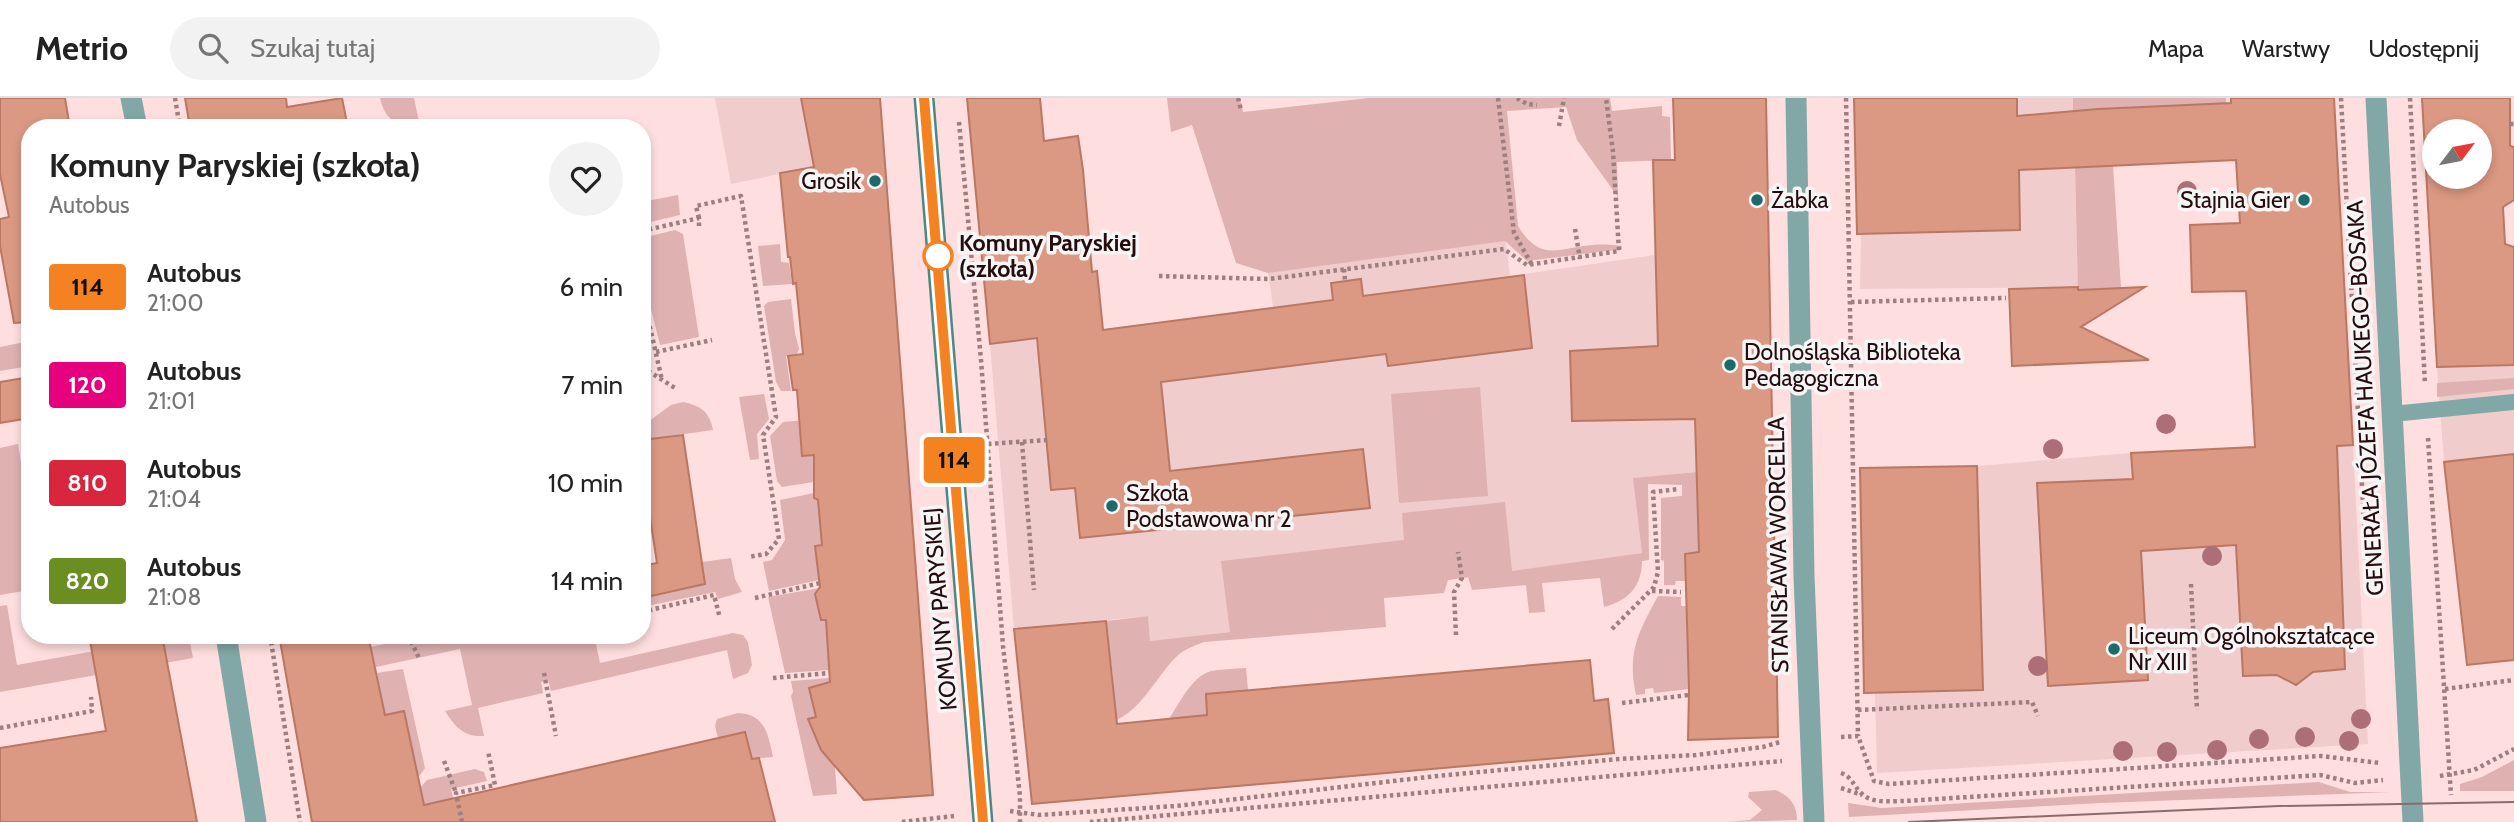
<!DOCTYPE html>
<html lang="pl">
<meta charset="utf-8">
<style>
:root{--surface:#fff;--page:#f2f2f2;--text:#222;--muted:#767676;--line:#e0e0e0}
body{margin:0;font-family:Cabin,sans-serif;background:var(--page);color:var(--text);height:100vh;display:flex;flex-direction:column;font-size:26px;white-space:nowrap}
*{box-sizing:border-box;margin:0}
p{font-size:23px;color:var(--muted)}
.icon{flex:none;width:38px;height:38px;fill:none;stroke:currentColor;stroke-width:2;stroke-linecap:round;stroke-linejoin:round}
.map{position:relative;flex:1;overflow:hidden}
.details{position:absolute;left:21px;top:21px;width:630px;height:525px;display:flex;flex-direction:column;background:var(--surface);border-radius:28px;box-shadow:0 4px 10px #0003}
.details>*{flex:none}
.badge{padding:0 14px;border-radius:5px;font-size:24px;line-height:46px}
.needle{width:46px;rotate:58deg}
.fabs{position:absolute;left:2422px;top:21px;display:grid;gap:14px}
.fabs a{display:grid;place-items:center;width:70px;height:70px;border-radius:50%;background:var(--surface);box-shadow:0 4px 10px #0003;font-size:35px}
.map>.badge{position:absolute;translate:-50% -50%;box-shadow:0 0 0 4px #fff}
.round{display:grid;place-items:center;flex:none;width:74px;height:74px;border-radius:37px;background:var(--page)}
.head{display:flex;align-items:center;justify-content:space-between;height:119px;padding:0 28px}
h1{font-size:33px;font-weight:700;line-height:52px}
ul{padding:0;list-style:none}
li{display:flex;align-items:center;gap:21px;height:98px;padding:0 28px}
li div{flex:1}
li b{display:block;font-size:26px}
li em{font-style:normal}
li .badge{min-width:77px;font-weight:700;text-align:center}
header{display:flex;align-items:center;gap:42px;box-sizing:border-box;height:98px;padding:0 35px;background:var(--surface);border-bottom:2px solid var(--line)}
header strong{font-size:33px}
nav{display:flex;gap:38px;margin-inline-start:auto;font-size:24px}
.search{width:490px;height:63px;background:var(--page);display:flex;align-items:center;gap:18px;box-sizing:border-box;padding:0 24px;border-radius:38px;color:var(--muted);font-size:26px}
.map>svg:first-child{display:block}
</style>
<header>
<strong>Metrio</strong>
<div class="search"><svg class="icon" aria-label="search" viewBox="0 0 24 24"><circle cx="10" cy="10" r="6"/><path d="M15 15l6 6"/></svg>Szukaj tutaj</div>
<nav><a>Mapa</a><a>Warstwy</a><a>Udostępnij</a></nav>
</header>
<div class="map">
<svg width="2514" height="724" viewBox="0 0 2514 724">
<rect width="100%" height="100%" fill="#ffdedf"/>
<g fill="#f0cccc">
<path d="M 715,0 L 880,0 L 885,60 L 814,69 L 731,86 Z"/>
<path d="M 1487,0 L 1510,178 L 1655,157 L 1769,144 L 1771,319 L 1697,374 L 1634,380 L 1642,455 L 1377,492 L 1230,534 L 1150,543 L 1148,518 L 1014,531 L 990,246 L 1273,209 L 1247,21 Z"/>
<path d="M 1854,0 L 2073,0 L 2078,189 L 1860,191 L 1861,136 Z"/>
<path d="M 2514,267 L 2514,561 L 2467,567 L 2444,364 L 2437,269 Z"/>
<path d="M 2353,347 L 2368,646 L 1877,675 L 1875,595 L 1864,595 L 1860,370 L 1977,368 L 2131,355 Z"/>
</g>
<g fill="#dfb1b1">
<path d="M 380,0 L 414,0 L 420,28 C 398,29 385,23 380,0 Z"/>
<path d="M 1167,0 L 1240,0 L 1243,14 L 1369,0 L 1610,0 L 1612,13 L 1662,8 L 1662,18 L 1670,19 L 1671,62 L 1617,64 L 1618,99 L 1577,42 L 1566,9 L 1507,13 L 1518,128 C 1541,166 1560,149 1593,147 C 1603,146 1612,147 1622,148 L 1622,151 L 1527,163 L 1505,143 L 1268,175 L 1236,165 L 1192,27 L 1171,34 Z"/>
<path d="M 2073,0 L 2226,0 L 2229,61 L 2159,8 L 2073,13 Z"/>
<path d="M 2113,67 L 2121,190 L 2078,192 L 2075,69 Z"/>
<path d="M 678,97 L 680,117 L 642,126 L 642,104 Z"/>
<path d="M 675,132 L 683,136 L 699,239 L 660,247 L 651,211 L 642,213 L 642,140 Z"/>
<path d="M 780,146 L 781,164 L 789,165 L 792,186 L 763,188 L 758,148 Z"/>
<path d="M 791,201 L 795,235 L 799,251 L 797,256 L 786,258 L 791,293 L 781,293 L 776,284 L 764,208 L 768,204 Z"/>
<path d="M 30,243 L 30,268 L 0,273 L 0,249 Z"/>
<path d="M 2514,280 L 2514,291 L 2437,299 L 2437,285 Z"/>
<path d="M 1480,289 L 1488,398 L 1399,405 L 1391,296 Z"/>
<path d="M 764,296 L 769,321 L 757,336 L 759,361 L 750,362 L 739,299 Z"/>
<path d="M 683,304 C 701,308 709,313 713,332 L 642,342 L 642,329 L 645,326 L 671,307 Z"/>
<path d="M 805,322 L 802,358 L 812,357 L 815,360 L 814,384 L 782,389 L 777,383 L 770,338 L 783,324 Z"/>
<path d="M 18,346 L 30,421 L 30,492 L 0,497 L 0,350 Z"/>
<path d="M 1697,374 L 1699,454 L 1685,456 L 1685,483 L 1676,483 L 1675,487 L 1664,487 L 1664,463 L 1661,462 L 1661,400 L 1682,398 L 1682,387 L 1648,386 L 1649,462 L 1642,463 C 1642,488 1628,503 1604,509 L 1600,480 L 1542,485 L 1545,514 L 1529,515 L 1526,487 L 1472,492 L 1468,479 L 1448,482 L 1444,495 L 1384,500 L 1386,529 L 1204,544 C 1194,548 1182,552 1175,560 C 1154,582 1141,613 1112,624 L 1110,579 L 1113,578 L 1106,523 L 1148,518 L 1150,543 L 1230,534 L 1221,463 L 1404,442 L 1402,415 L 1505,404 L 1512,473 L 1642,455 L 1633,380 Z"/>
<path d="M 814,395 L 814,400 L 818,402 L 822,447 L 815,449 L 819,482 L 769,493 L 763,464 L 772,462 L 785,442 L 780,402 Z"/>
<path d="M 731,460 L 735,481 L 742,494 L 718,501 L 715,494 L 642,509 L 642,500 L 704,486 L 702,464 Z"/>
<path d="M 820,490 L 815,496 L 821,522 L 826,522 L 831,547 L 828,551 L 829,572 L 785,575 L 768,499 Z"/>
<path d="M 1658,498 L 1681,499 L 1681,508 L 1687,508 L 1689,591 L 1654,595 L 1653,590 L 1645,591 L 1645,596 L 1636,597 C 1627,554 1638,535 1658,498 Z"/>
<path d="M 7,507 L 17,567 L 111,550 L 140,537 L 169,537 L 190,544 L 193,560 L 0,594 L 0,508 Z"/>
<path d="M 733,535 L 743,537 L 748,544 L 752,567 L 748,575 L 733,581 L 727,552 L 551,593 L 548,582 L 541,584 L 543,595 L 478,610 L 484,638 C 464,639 456,630 445,613 L 472,607 L 460,551 L 376,569 L 370,549 L 429,537 L 448,537 L 451,545 L 487,537 L 594,537 L 600,565 Z"/>
<path d="M 1246,570 L 1248,592 L 1207,617 L 1169,621 C 1179,606 1192,578 1211,573 C 1222,571 1234,571 1246,570 Z"/>
<path d="M 403,571 L 425,670 L 405,698 L 404,613 L 385,617 L 377,575 Z"/>
<path d="M 829,580 L 831,595 L 813,589 L 809,590 L 812,593 L 816,619 L 809,621 L 822,648 L 820,651 L 822,653 L 833,645 L 837,696 L 813,698 L 791,598 L 793,594 L 791,583 Z"/>
<path d="M 738,615 C 765,616 768,636 773,659 L 752,661 L 745,634 L 718,640 L 715,628 L 717,621 Z"/>
<path d="M 2514,662 L 2514,693 L 2460,693 L 2460,686 L 2482,679 Z"/>
<path d="M 475,671 L 484,674 L 487,683 L 451,691 L 459,724 L 409,703 L 427,682 Z"/>
<path d="M 2319,684 L 2350,694 L 2391,694 L 2101,705 L 1849,719 L 1848,705 L 1882,710 Z"/>
<path d="M 1776,692 C 1790,698 1797,707 1797,722 L 1727,724 L 1750,722 L 1762,712 L 1748,699 L 1749,694 Z"/>
</g>
<g fill="#db9883" stroke="#ba7763" stroke-width="2" fill-rule="evenodd">
<path d="M 0,0 L 65,0 L 70,30 L 30,30 L 30,224 L 14,225 L 0,148 L 0,121 L 9,119 L 0,76 Z"/>
<path d="M 185,0 L 286,0 L 287,9 L 342,0 L 348,30 L 190,30 Z"/>
<path d="M 801,0 L 880,0 L 933,697 L 864,702 L 821,652 L 808,621 L 816,619 L 809,590 L 830,584 L 826,522 L 821,522 L 815,496 L 820,489 L 815,448 L 822,447 L 818,402 L 814,400 L 814,357 L 802,358 L 797,292 L 793,292 L 788,258 L 803,256 L 796,185 L 793,186 L 790,159 L 788,159 L 780,75 L 814,69 Z"/>
<path d="M 967,0 L 1040,0 L 1044,43 L 1078,38 L 1083,72 L 1092,174 L 1097,173 L 1103,232 L 1333,202 L 1331,185 L 1361,181 L 1363,198 L 1524,177 L 1532,250 L 1388,268 L 1386,256 L 1161,284 L 1170,373 L 1363,351 L 1370,410 L 1080,440 L 1075,390 L 1051,392 L 1037,240 L 990,246 Z"/>
<path d="M 1673,0 L 1766,0 L 1778,639 L 1688,642 L 1689,591 L 1685,456 L 1699,454 L 1695,321 L 1572,323 L 1570,253 L 1658,248 L 1653,62 L 1675,62 Z"/>
<path d="M 1854,0 L 2017,0 L 2017,18 L 2098,11 L 2231,5 L 2231,0 L 2334,0 L 2353,347 L 2337,348 L 2345,571 L 2313,574 L 2296,587 L 2277,577 L 2243,578 L 2236,447 L 2141,453 L 2148,582 L 2048,588 L 2037,385 L 2133,381 L 2131,355 L 2255,349 L 2246,193 L 2192,194 L 2190,127 L 2240,125 L 2236,62 L 2019,72 L 2020,132 L 1857,136 Z"/>
<path d="M 2422,0 L 2510,0 L 2510,48 L 2514,49 L 2514,102 L 2503,109 L 2505,146 L 2514,149 L 2514,267 L 2437,269 ZM 2434,33 L 2480,33 L 2480,79 L 2434,79 Z"/>
<path d="M 2078,189 L 2078,192 L 2145,189 L 2081,229 L 2149,262 L 2012,268 L 2009,191 Z"/>
<path d="M 30,279 L 30,320 L 0,325 L 0,284 Z"/>
<path d="M 683,337 L 705,486 L 642,500 L 642,468 L 657,465 L 642,367 L 642,342 Z"/>
<path d="M 2514,356 L 2514,562 L 2467,567 L 2444,364 Z"/>
<path d="M 1977,368 L 1983,592 L 1864,595 L 1860,370 Z"/>
<path d="M 1106,523 L 1117,626 L 1207,617 L 1206,596 L 1590,562 L 1594,603 L 1608,601 L 1614,655 L 1032,706 L 1014,531 Z"/>
<path d="M 89,537 L 162,537 L 197,724 L 0,724 L 0,650 L 106,633 Z"/>
<path d="M 279,537 L 368,537 L 385,617 L 404,613 L 424,707 L 745,634 L 752,661 L 759,660 L 775,724 L 312,724 Z"/>
</g>
<g fill="none" stroke-linecap="round" stroke-linejoin="round">
<g stroke="#9d7f80" stroke-width="4.5" stroke-dasharray="3.5 3.5" stroke-linecap="butt">
<path d="M 175,0 L 180,30"/>
<path d="M 1238,0 L 1241,12"/>
<path d="M 1498,0 L 1514,135 L 1532,167"/>
<path d="M 1517,0 L 1527,6 L 1537,7"/>
<path d="M 1846,0 L 1858,638"/>
<path d="M 2341,0 L 2366,462"/>
<path d="M 2410,0 L 2425,286"/>
<path d="M 959,24 L 981,262 L 1003,548 L 1020,698 L 1020,724"/>
<path d="M 2510,26 L 2514,26"/>
<path d="M 1559,28 L 1564,0"/>
<path d="M 699,120 L 696,108 L 741,98 L 776,319 L 763,337 L 779,441 L 766,456 L 748,459"/>
<path d="M 1575,131 L 1580,161"/>
<path d="M 642,133 L 699,120 L 699,129"/>
<path d="M 1344,171 L 1345,183"/>
<path d="M 1159,178 L 1269,181 L 1504,151 L 1527,167 L 1619,153 L 1613,54 L 1606,0"/>
<path d="M 642,194 L 662,282"/>
<path d="M 1851,204 L 2006,200"/>
<path d="M 656,254 L 712,242"/>
<path d="M 642,269 L 675,290"/>
<path d="M 2428,340 L 2451,697"/>
<path d="M 1022,344 L 1034,492"/>
<path d="M 988,346 L 1047,342"/>
<path d="M 2191,486 L 2197,612"/>
<path d="M 1652,493 L 1681,494"/>
<path d="M 755,500 L 820,485"/>
<path d="M 642,514 L 714,497 L 720,520"/>
<path d="M 1612,531 L 1654,489 L 1658,474 L 1653,394 L 1679,391"/>
<path d="M 270,537 L 300,724"/>
<path d="M 408,537 L 419,560"/>
<path d="M 1456,537 L 1454,494 L 1462,480 L 1458,454"/>
<path d="M 544,575 L 556,638"/>
<path d="M 773,580 L 829,575"/>
<path d="M 2445,591 L 2514,582"/>
<path d="M 1622,605 L 1689,597"/>
<path d="M 1858,612 L 2032,604 L 2038,618"/>
<path d="M 0,630 L 92,613 L 91,599"/>
<path d="M 1841,639 L 1858,638 L 1874,683 L 1889,686 L 2321,658 L 2380,665"/>
<path d="M 444,663 L 456,695"/>
<path d="M 1841,675 C 1852,679 1853,687 1861,695 C 1871,706 1892,703 1905,703 L 2320,677 L 2355,685 L 2383,682"/>
<path d="M 2440,678 L 2474,672 L 2514,651"/>
<path d="M 1841,690 L 1862,697"/>
<path d="M 1010,713 L 1039,717 L 1176,708 L 1437,678 L 1619,661 L 1696,657 L 1763,649 L 1780,644"/>
<path d="M 462,724 L 456,695 L 495,687 L 488,653"/>
<path d="M 902,724 L 954,718"/>
<path d="M 1090,724 L 1782,663"/>
</g>
<path stroke="#82a7a7" stroke-width="16" d="M 2392,316 L 2514,304"/>
<g stroke="#82a7a7" stroke-width="21">
<path d="M 131,0 L 137,30"/>
<path d="M 1796,0 L 1804,478 L 1814,724"/>
<path d="M 2376,0 L 2413,724"/>
<path d="M 226,537 L 256,724"/>
</g>
<path stroke="#4d8788" stroke-width="21" d="M 924,0 L 983,724"/>
<path stroke="#8a6c6e" stroke-width="2" d="M 1909,724 L 2279,708 L 2514,704"/>
</g>
<g fill="#ac6f77">
<circle cx="2187" cy="93" r="10"/>
<circle cx="2166" cy="326" r="10"/>
<circle cx="2053" cy="351" r="10"/>
<circle cx="2212" cy="458" r="10"/>
<circle cx="2038" cy="568" r="10"/>
<circle cx="2361" cy="621" r="10"/>
<circle cx="2305" cy="639" r="10"/>
<circle cx="2259" cy="641" r="10"/>
<circle cx="2349" cy="643" r="10"/>
<circle cx="2217" cy="652" r="10"/>
<circle cx="2123" cy="653" r="10"/>
<circle cx="2167" cy="654" r="10"/>
</g>
<g fill="none" stroke-linecap="round" stroke-linejoin="round">
<g stroke="#fff" stroke-width="16">
<path id="line" d="M 924,0 L 983,724"/>
</g>
<use href="#line" stroke="#f58220" stroke-width="10"/>
</g>
<g fill="#1d6a6c" stroke="#f5f5f5" stroke-width="2.5">
<circle cx="875" cy="83" r="7"/>
<circle cx="1757" cy="102" r="7"/>
<circle cx="2304" cy="102" r="7"/>
<circle cx="1730" cy="267" r="7"/>
<circle cx="1112" cy="408" r="7"/>
<circle cx="2114" cy="551" r="7"/>
</g>
<circle fill="#fff" stroke="#f58220" stroke-width="3.5" cx="938" cy="158" r="14"/>
<g text-anchor="middle" dominant-baseline="central" stroke-width="7" stroke-linejoin="round" paint-order="stroke">
<g font-size="23" fill="#270c0e" stroke="#f5f5f5" text-anchor="start">
<text x="861" y="83" text-anchor="end">Grosik</text>
<text x="1771" y="102">Żabka</text>
<text x="2290" y="102" text-anchor="end">Stajnia Gier</text>
<text x="1744" y="254">Dolnośląska Biblioteka<tspan x="1744" dy="26">Pedagogiczna</tspan></text>
<text x="1126" y="395">Szkoła<tspan x="1126" dy="26">Podstawowa nr 2</tspan></text>
<text x="2128" y="538">Liceum Ogólnokształcące<tspan x="2128" dy="26">Nr XIII</tspan></text>
</g>
<g font-size="23" font-weight="bold" fill="#270c0e" stroke="#f5f5f5" text-anchor="start">
<text x="959" y="145">Komuny Paryskiej<tspan x="959" dy="26">(szkoła)</tspan></text>
</g>
<g font-size="23" fill="#270c0e" stroke="#f5f5f5">
<text transform="translate(2365 300) rotate(-93)">GENERAŁA JÓZEFA HAUKEGO-BOSAKA</text>
<text transform="translate(1778 447) rotate(-91)">STANISŁAWA WORCELLA</text>
<text transform="translate(940 511) rotate(-95)">KOMUNY PARYSKIEJ</text>
</g>
</g>
</svg>
<div class="fabs">
<a><svg class="needle" viewBox="-14 -14 28 28"><path d="M0-13l5 13h-10z" fill="#e53935"/><path d="M0 13l5-13h-10z" fill="#767676"/></svg></a>
</div>
<b class="badge" style="left:954px;top:362px;background:#f58220;color:#111">114</b>
<section class="details">
<div class="head"><div><h1>Komuny Paryskiej (szkoła)</h1><p>Autobus</p></div><a class="round"><svg class="icon" aria-label="heart" viewBox="0 0 24 24"><path d="M12 20l-8-8c-3-5 5-10 8-4 3-6 11-1 8 4z"/></svg></a></div>
<ul>
<li><span class="badge" style="background:#f58220;color:#111">114</span><div><b>Autobus</b><p>21:00</p></div><em>6 min</em></li>
<li><span class="badge" style="background:#e6007e;color:#fff">120</span><div><b>Autobus</b><p>21:01</p></div><em>7 min</em></li>
<li><span class="badge" style="background:#d7263d;color:#fff">810</span><div><b>Autobus</b><p>21:04</p></div><em>10 min</em></li>
<li><span class="badge" style="background:#6b8e23;color:#fff">820</span><div><b>Autobus</b><p>21:08</p></div><em>14 min</em></li>
</ul>
</section>
</div>
